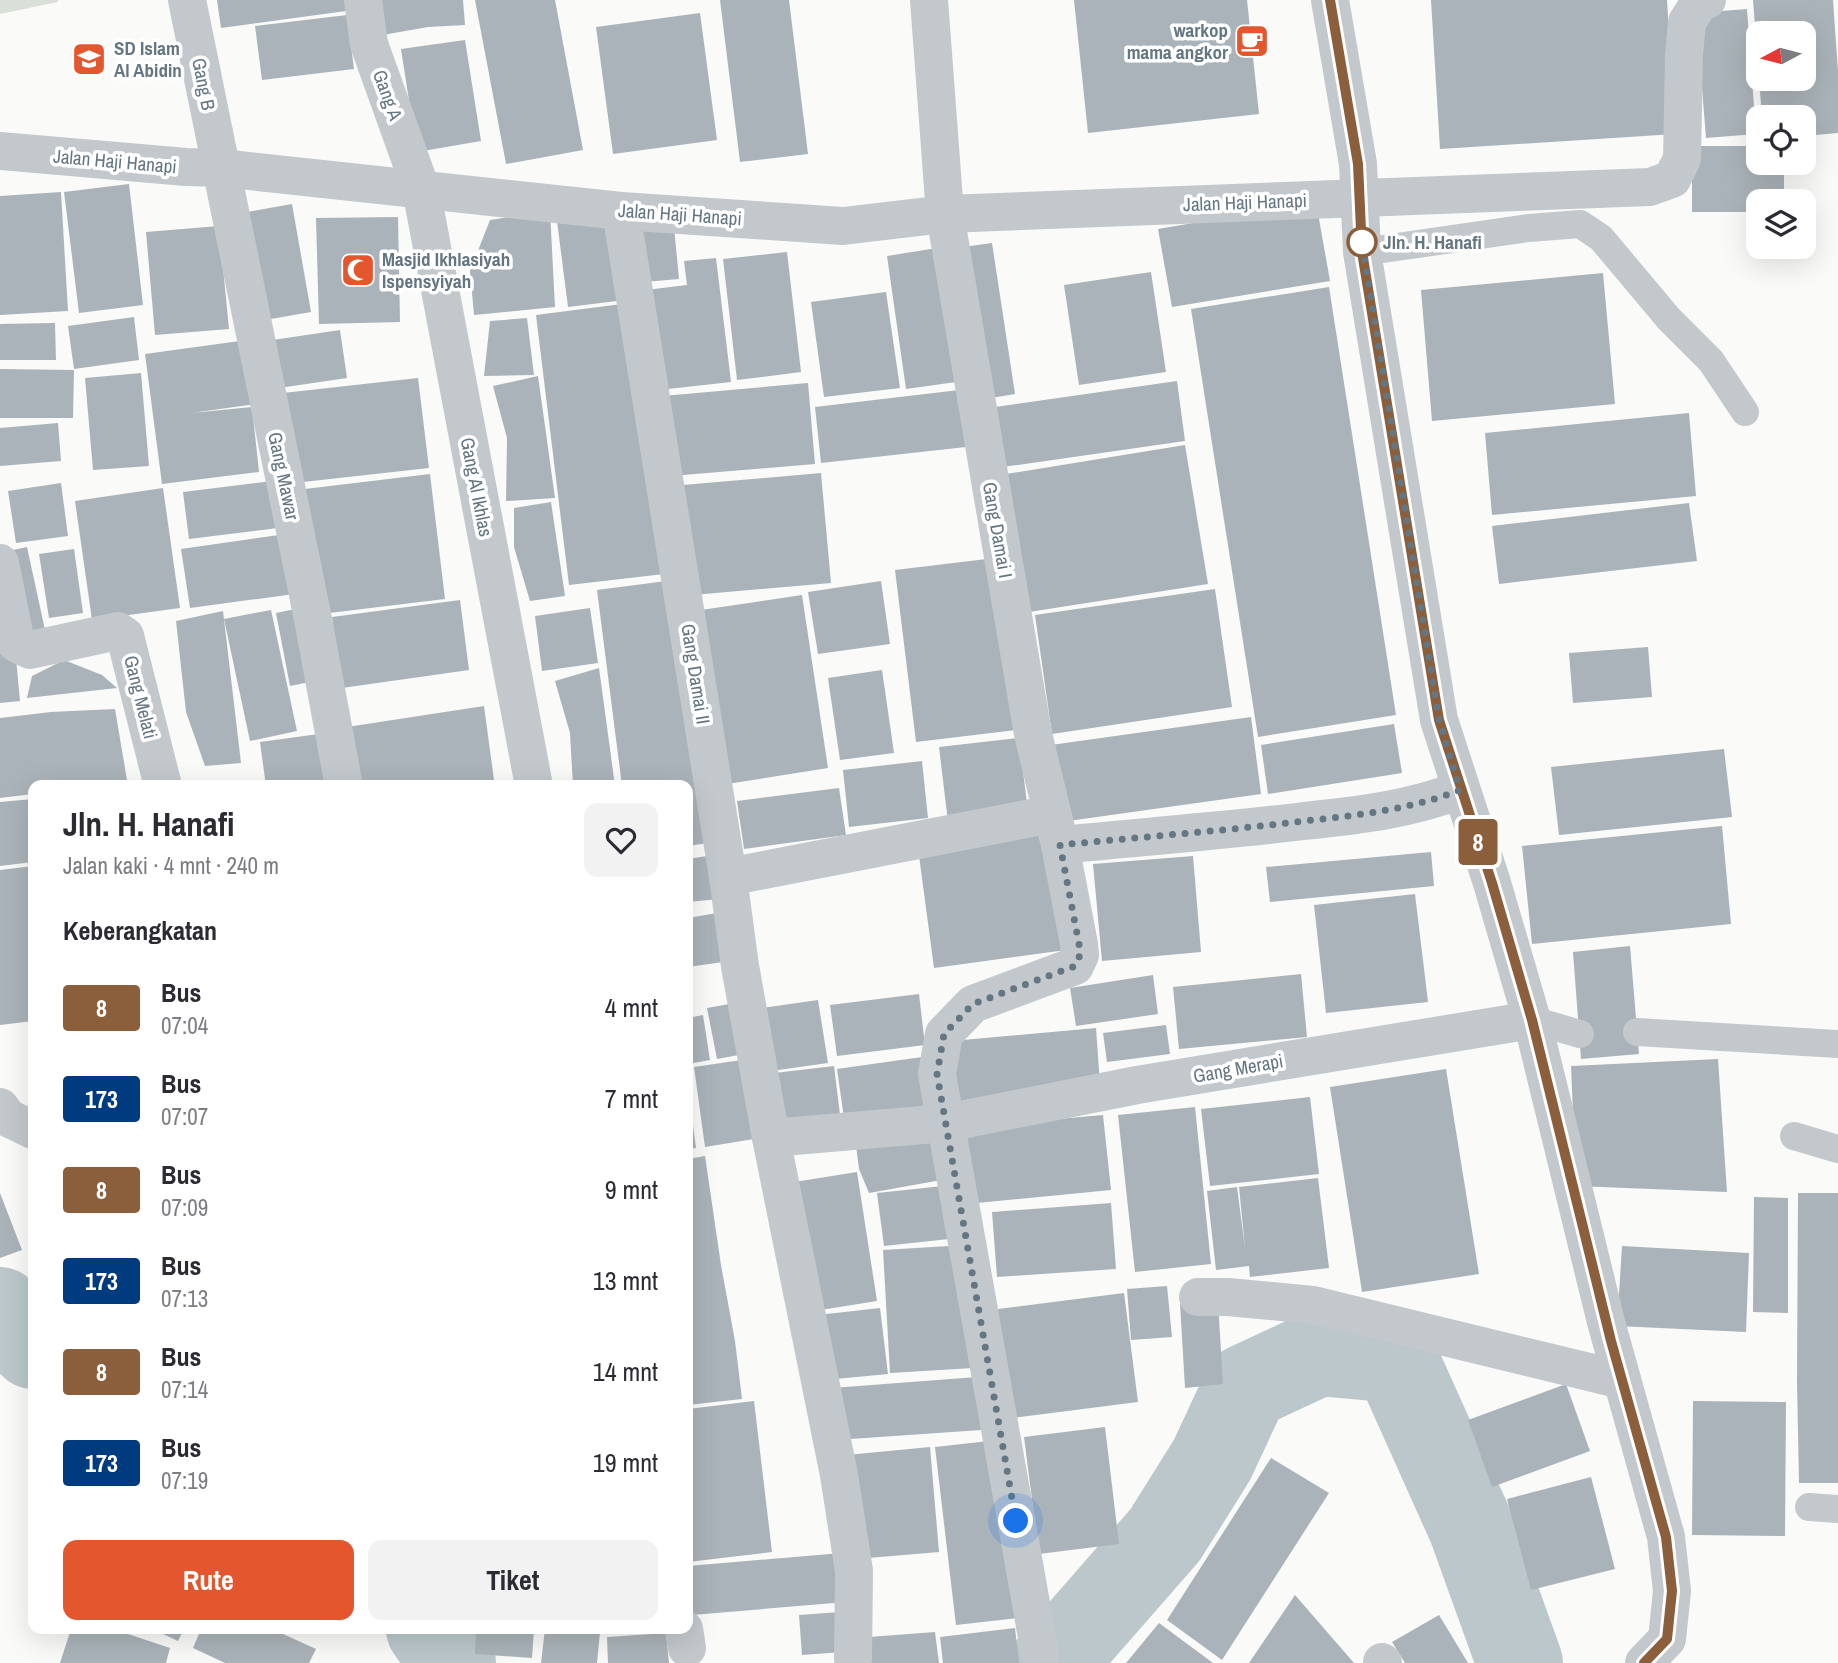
<!DOCTYPE html>
<html lang="id">
<meta charset="utf-8">
<style>
:root{--surface:#fff;--page:#f2f2f3;--text:#2b2b33;--muted:#7c7c81;--accent:#e4572e}
body{margin:0;font-family:"Archivo Narrow",sans-serif;background:var(--page);color:var(--text);height:100vh;display:flex;flex-direction:column;font-size:26px;white-space:nowrap}
*{box-sizing:border-box;margin:0}
p{font-size:23px;color:var(--muted)}
.icon{flex:none;width:38px;height:38px;fill:none;stroke:currentColor;stroke-width:2;stroke-linecap:round;stroke-linejoin:round}
.map{position:relative;flex:1;overflow:hidden}
.drawer{position:absolute;left:28px;top:780px;width:665px;height:854px;display:flex;flex-direction:column;background:var(--surface);border-radius:14px;box-shadow:0 7px 28px #0002}
.drawer>*{flex:none}
.badge{padding:0 14px;border-radius:5px;font-size:24px;line-height:46px}
.needle{width:46px;rotate:263deg}
.fabs{position:absolute;left:1746px;top:21px;display:grid;gap:14px}
.fabs a{display:grid;place-items:center;width:70px;height:70px;border-radius:14px;background:var(--surface);box-shadow:0 7px 28px #0002;font-size:35px}
.you{position:absolute;width:35px;height:35px;margin:-18px;border:5px solid #fff;border-radius:50%;background:#1a73e8;box-shadow:0 0 0 10px #1a73e833}
.map>.badge{position:absolute;translate:-50% -50%;box-shadow:0 0 0 4px #fff}
h2{padding:0 35px;font-size:26px;line-height:63px}
.round{display:grid;place-items:center;flex:none;width:74px;height:74px;border-radius:14px;background:var(--page)}
.head{display:flex;align-items:center;justify-content:space-between;height:119px;padding:0 35px}
h1{font-size:33px;font-weight:700;line-height:52px}
.cta{display:flex;gap:14px;margin-top:auto;padding:14px 35px}
.cta a{flex:1;height:80px;border-radius:14px;background:var(--accent);color:#fff;font-size:28px;font-weight:700;line-height:80px;text-align:center}
.cta a+a{background:var(--page);color:var(--text)}
ul{padding:0;list-style:none}
li{display:flex;align-items:center;gap:21px;height:91px;padding:0 35px}
li div{flex:1}
li b{display:block;font-size:26px}
li em{font-style:normal}
li .badge{min-width:77px;font-weight:700;text-align:center}
.map>svg:first-child{display:block}
</style>
<div class="map">
<svg width="1838" height="1663" viewBox="0 0 1838 1663">
<rect width="100%" height="100%" fill="#fafaf8"/>
<path fill="#dadfd7" d="M 0,0 L 58,0 L 58,2 L 0,14 Z"/>
<g fill="none" stroke-linecap="round" stroke-linejoin="round">
<g stroke="#bbc7cb" stroke-width="86">
<path d="M 0,1310 L 33,1346"/>
<path d="M 429,1629 L 453,1663"/>
<path d="M 1053,1663 L 1165,1535 L 1212,1460 L 1246,1387 L 1319,1353 L 1396,1360 L 1471,1527 L 1520,1663"/>
</g>
</g>
<g fill="#aab3b9">
<path d="M 217,0 L 345,0 L 346,11 L 221,28 Z"/>
<path d="M 371,0 L 463,0 L 465,25 L 428,27 L 377,36 Z"/>
<path d="M 475,0 L 555,0 L 583,150 L 506,164 Z"/>
<path d="M 720,0 L 789,0 L 808,154 L 740,162 Z"/>
<path d="M 1074,0 L 1247,0 L 1259,114 L 1088,133 Z"/>
<path d="M 1431,0 L 1667,0 L 1675,134 L 1440,149 Z"/>
<path d="M 1753,0 L 1833,0 L 1838,71 L 1838,133 L 1804,136 L 1804,117 L 1762,117 L 1759,79 L 1804,79 L 1804,33 L 1759,33 L 1759,52 L 1757,52 Z"/>
<path d="M 1747,9 L 1756,134 L 1706,138 L 1696,13 Z"/>
<path d="M 700,13 L 717,140 L 613,154 L 596,27 Z"/>
<path d="M 347,15 L 354,69 L 262,80 L 255,26 Z"/>
<path d="M 465,40 L 481,141 L 417,152 L 401,49 Z"/>
<path d="M 1692,146 L 1759,146 L 1759,163 L 1784,163 L 1784,201 L 1759,201 L 1759,212 L 1692,212 Z"/>
<path d="M 129,184 L 143,305 L 79,313 L 64,192 Z"/>
<path d="M 61,192 L 68,311 L 0,315 L 0,196 Z"/>
<path d="M 1316,202 L 1330,281 L 1172,307 L 1158,229 Z"/>
<path d="M 292,204 L 311,312 L 265,320 L 247,212 Z"/>
<path d="M 550,211 L 555,307 L 474,315 L 470,271 L 490,220 Z"/>
<path d="M 615,214 L 625,300 L 568,307 L 557,221 Z"/>
<path d="M 398,217 L 400,322 L 319,324 L 316,218 Z"/>
<path d="M 219,226 L 229,329 L 155,335 L 146,232 Z"/>
<path d="M 674,227 L 679,279 L 644,282 L 639,231 Z"/>
<path d="M 992,243 L 1015,394 L 985,399 L 963,247 Z"/>
<path d="M 937,248 L 956,382 L 906,389 L 887,256 Z"/>
<path d="M 787,252 L 801,372 L 737,380 L 723,259 Z"/>
<path d="M 716,258 L 731,382 L 659,390 L 646,290 L 687,285 L 684,261 Z"/>
<path d="M 1151,272 L 1166,372 L 1079,385 L 1064,285 Z"/>
<path d="M 1603,273 L 1615,404 L 1432,421 L 1421,290 Z"/>
<path d="M 1329,287 L 1396,715 L 1258,737 L 1191,309 Z"/>
<path d="M 886,292 L 900,388 L 824,397 L 811,302 Z"/>
<path d="M 630,303 L 664,574 L 569,585 L 536,315 Z"/>
<path d="M 134,317 L 139,360 L 74,369 L 68,326 Z"/>
<path d="M 527,318 L 534,375 L 484,376 L 490,321 Z"/>
<path d="M 55,323 L 56,360 L 0,360 L 0,324 Z"/>
<path d="M 340,330 L 347,378 L 272,389 L 266,341 Z"/>
<path d="M 247,340 L 256,404 L 191,413 L 252,407 L 259,472 L 162,484 L 145,354 Z"/>
<path d="M 0,369 L 74,370 L 73,418 L 0,418 Z"/>
<path d="M 141,373 L 149,466 L 93,470 L 85,378 Z"/>
<path d="M 538,376 L 555,498 L 506,501 L 507,438 L 493,386 Z"/>
<path d="M 418,378 L 429,468 L 294,483 L 283,393 Z"/>
<path d="M 1177,381 L 1185,441 L 1003,467 L 995,407 Z"/>
<path d="M 808,383 L 815,464 L 671,476 L 663,396 Z"/>
<path d="M 959,390 L 966,447 L 821,463 L 815,407 Z"/>
<path d="M 1689,413 L 1696,496 L 1492,515 L 1485,433 Z"/>
<path d="M 58,423 L 61,461 L 0,466 L 0,428 Z"/>
<path d="M 1185,445 L 1208,584 L 1029,612 L 1006,474 Z"/>
<path d="M 821,473 L 831,583 L 693,595 L 683,485 Z"/>
<path d="M 430,474 L 445,599 L 321,614 L 305,489 Z"/>
<path d="M 272,481 L 278,528 L 189,539 L 183,492 Z"/>
<path d="M 61,483 L 68,536 L 16,543 L 8,491 Z"/>
<path d="M 163,488 L 180,608 L 92,620 L 75,501 Z"/>
<path d="M 551,502 L 565,596 L 530,601 L 514,547 L 514,508 Z"/>
<path d="M 1689,503 L 1697,561 L 1499,584 L 1492,526 Z"/>
<path d="M 286,534 L 294,594 L 190,608 L 181,549 Z"/>
<path d="M 27,547 L 45,630 L 22,635 L 4,552 Z"/>
<path d="M 74,549 L 83,613 L 49,618 L 39,554 Z"/>
<path d="M 995,558 L 1016,730 L 916,742 L 895,570 Z"/>
<path d="M 674,580 L 708,843 L 688,846 L 688,786 L 622,786 L 597,590 Z"/>
<path d="M 881,581 L 890,644 L 818,654 L 808,592 Z"/>
<path d="M 1215,589 L 1232,707 L 1052,734 L 1035,615 Z"/>
<path d="M 802,595 L 828,768 L 721,785 L 694,611 Z"/>
<path d="M 460,600 L 469,670 L 342,688 L 332,617 Z"/>
<path d="M 305,607 L 319,680 L 290,686 L 276,613 Z"/>
<path d="M 590,608 L 598,663 L 542,671 L 535,616 Z"/>
<path d="M 271,610 L 297,731 L 250,741 L 224,619 Z"/>
<path d="M 223,611 L 241,763 L 205,766 L 186,712 L 176,621 Z"/>
<path d="M 15,647 L 20,701 L 0,703 L 0,648 Z"/>
<path d="M 1648,647 L 1652,697 L 1573,703 L 1569,653 Z"/>
<path d="M 64,660 L 102,675 L 117,688 L 27,698 L 32,676 Z"/>
<path d="M 599,668 L 615,786 L 573,786 L 570,733 L 555,681 Z"/>
<path d="M 882,670 L 894,753 L 840,760 L 828,678 Z"/>
<path d="M 484,706 L 494,780 L 455,786 L 356,786 L 347,727 Z"/>
<path d="M 115,709 L 127,780 L 92,786 L 33,786 L 33,794 L 0,798 L 0,718 L 51,712 Z"/>
<path d="M 1251,717 L 1261,794 L 1061,822 L 1051,745 Z"/>
<path d="M 1394,724 L 1402,773 L 1268,794 L 1261,745 Z"/>
<path d="M 326,733 L 333,786 L 266,786 L 260,742 Z"/>
<path d="M 1019,738 L 1028,812 L 948,822 L 939,747 Z"/>
<path d="M 1724,749 L 1732,817 L 1559,835 L 1551,767 Z"/>
<path d="M 922,761 L 928,818 L 849,827 L 843,770 Z"/>
<path d="M 839,788 L 846,835 L 744,849 L 737,801 Z"/>
<path d="M 33,799 L 33,862 L 0,866 L 0,802 Z"/>
<path d="M 1722,826 L 1731,924 L 1532,944 L 1522,846 Z"/>
<path d="M 1052,831 L 1066,950 L 934,968 L 918,848 Z"/>
<path d="M 1431,852 L 1434,886 L 1270,902 L 1266,867 Z"/>
<path d="M 713,855 L 719,899 L 688,902 L 688,859 Z"/>
<path d="M 1193,856 L 1201,952 L 1102,961 L 1093,864 Z"/>
<path d="M 33,866 L 33,1021 L 0,1025 L 0,870 Z"/>
<path d="M 1415,894 L 1428,1002 L 1326,1013 L 1314,905 Z"/>
<path d="M 717,913 L 723,962 L 688,967 L 688,918 Z"/>
<path d="M 1630,946 L 1639,1054 L 1581,1059 L 1573,952 Z"/>
<path d="M 1301,974 L 1307,1037 L 1179,1049 L 1173,987 Z"/>
<path d="M 1153,975 L 1158,1014 L 1076,1026 L 1070,988 Z"/>
<path d="M 919,994 L 925,1045 L 837,1056 L 830,1005 Z"/>
<path d="M 818,1000 L 828,1063 L 764,1072 L 755,1009 Z"/>
<path d="M 740,1002 L 750,1053 L 717,1059 L 707,1008 Z"/>
<path d="M 703,1015 L 710,1060 L 688,1064 L 688,1018 Z"/>
<path d="M 1166,1025 L 1170,1054 L 1107,1062 L 1103,1033 Z"/>
<path d="M 1096,1028 L 1100,1085 L 958,1115 L 952,1041 Z"/>
<path d="M 929,1056 L 936,1105 L 844,1118 L 837,1069 Z"/>
<path d="M 748,1059 L 760,1138 L 705,1147 L 694,1067 Z"/>
<path d="M 1718,1059 L 1727,1192 L 1576,1186 L 1571,1066 Z"/>
<path d="M 834,1066 L 841,1123 L 773,1132 L 766,1074 Z"/>
<path d="M 1446,1069 L 1479,1274 L 1362,1292 L 1330,1087 Z"/>
<path d="M 689,1096 L 696,1148 L 688,1149 L 688,1097 Z"/>
<path d="M 1310,1097 L 1319,1174 L 1210,1186 L 1201,1109 Z"/>
<path d="M 1195,1107 L 1211,1264 L 1135,1272 L 1118,1115 Z"/>
<path d="M 1103,1115 L 1111,1190 L 966,1204 L 959,1128 Z"/>
<path d="M 939,1129 L 947,1179 L 869,1193 L 859,1169 L 855,1138 Z"/>
<path d="M 705,1156 L 721,1265 L 735,1341 L 742,1399 L 688,1405 L 688,1159 Z"/>
<path d="M 857,1172 L 877,1301 L 808,1312 L 788,1183 Z"/>
<path d="M 1318,1178 L 1329,1268 L 1250,1277 L 1249,1266 L 1216,1270 L 1207,1191 L 1237,1187 L 1245,1248 L 1239,1187 Z"/>
<path d="M 943,1186 L 949,1239 L 884,1246 L 877,1193 Z"/>
<path d="M 0,1193 L 22,1250 L 0,1258 Z"/>
<path d="M 1798,1193 L 1838,1193 L 1838,1483 L 1799,1483 L 1797,1382 Z"/>
<path d="M 1754,1197 L 1788,1198 L 1788,1313 L 1753,1312 Z"/>
<path d="M 1111,1203 L 1116,1269 L 997,1277 L 992,1212 Z"/>
<path d="M 965,1245 L 973,1368 L 890,1373 L 883,1250 Z"/>
<path d="M 1622,1246 L 1749,1253 L 1746,1332 L 1617,1326 Z"/>
<path d="M 1167,1286 L 1172,1337 L 1131,1340 L 1127,1289 Z"/>
<path d="M 1124,1293 L 1138,1402 L 1004,1419 L 990,1310 Z"/>
<path d="M 1218,1302 L 1223,1384 L 1185,1388 L 1180,1304 Z"/>
<path d="M 880,1308 L 888,1374 L 825,1380 L 818,1315 Z"/>
<path d="M 977,1377 L 981,1430 L 836,1440 L 832,1388 Z"/>
<path d="M 1566,1384 L 1590,1451 L 1492,1487 L 1468,1420 Z"/>
<path d="M 754,1401 L 772,1552 L 688,1562 L 688,1409 Z"/>
<path d="M 1693,1401 L 1786,1402 L 1785,1536 L 1692,1535 Z"/>
<path d="M 1105,1427 L 1119,1544 L 1039,1554 L 1024,1437 Z"/>
<path d="M 998,1440 L 1019,1618 L 956,1625 L 935,1447 Z"/>
<path d="M 930,1447 L 939,1552 L 856,1559 L 847,1455 Z"/>
<path d="M 1271,1458 L 1329,1493 L 1222,1660 L 1167,1620 Z"/>
<path d="M 1591,1477 L 1615,1569 L 1531,1590 L 1507,1499 Z"/>
<path d="M 842,1553 L 846,1602 L 692,1615 L 688,1566 Z"/>
<path d="M 1295,1595 L 1354,1663 L 1249,1663 Z"/>
<path d="M 840,1612 L 843,1652 L 802,1655 L 799,1615 Z"/>
<path d="M 1439,1615 L 1468,1663 L 1405,1663 L 1392,1642 Z"/>
<path d="M 1159,1623 L 1213,1663 L 1126,1663 Z"/>
<path d="M 1015,1628 L 1019,1663 L 943,1663 L 940,1637 Z"/>
<path d="M 71,1629 L 113,1629 L 170,1648 L 166,1663 L 60,1663 Z"/>
<path d="M 152,1629 L 184,1629 L 178,1641 Z"/>
<path d="M 201,1629 L 272,1629 L 316,1649 L 309,1663 L 225,1663 L 193,1648 Z"/>
<path d="M 476,1629 L 534,1629 L 532,1658 L 475,1654 Z"/>
<path d="M 545,1629 L 600,1632 L 597,1663 L 541,1663 Z"/>
<path d="M 935,1632 L 939,1663 L 871,1663 L 869,1637 Z"/>
<path d="M 666,1633 L 669,1663 L 608,1663 L 607,1637 Z"/>
</g>
<g fill="none" stroke-linecap="round" stroke-linejoin="round">
<g stroke="#c3c8cc" stroke-width="28">
<path d="M 1362,252 L 1529,228 L 1580,224 L 1601,238 L 1669,319 L 1711,361 L 1745,412"/>
<path d="M 1532,1020 L 1580,1034"/>
<path d="M 1637,1032 L 1838,1044"/>
<path d="M 1794,1136 L 1838,1149"/>
<path d="M 1809,1507 L 1838,1509"/>
</g>
<g stroke="#c3c8cc" stroke-width="38">
<path d="M 187,0 L 311,609 L 344,786"/>
<path d="M 363,0 L 369,44 L 421,189 L 534,786"/>
<path d="M 929,0 L 945,214 L 1033,734 L 1060,845 L 1079,944 L 1080,955 L 1075,966 L 973,1004 L 944,1034 L 937,1074 L 1040,1654"/>
<path d="M 0,151 L 186,167 L 221,168 L 621,211 L 843,226 L 945,214 L 1650,187 L 1672,179 L 1682,159 L 1684,55 L 1687,22 L 1699,3 L 1707,0"/>
<path d="M 621,211 L 728,877 L 740,966 L 771,1138 L 839,1475 L 854,1571 L 853,1659"/>
<path d="M 0,563 L 16,643 L 30,650 L 118,631 L 125,636 L 163,786"/>
<path d="M 1060,845 C 1141,837 1223,831 1304,821 C 1359,815 1408,810 1460,790"/>
<path d="M 728,877 L 1052,814"/>
<path d="M 0,1107 L 8,1118 L 33,1130"/>
<path d="M 771,1138 L 946,1123 L 1137,1085 L 1532,1020"/>
<path d="M 1198,1297 L 1228,1297 L 1313,1305 L 1622,1380"/>
<path d="M 684,1629 L 687,1648"/>
<path d="M 1382,1662 L 1383,1663"/>
</g>
<path stroke="#c3c8cc" stroke-width="38" d="M 1330,0 L 1358,164 L 1362,252 L 1439,720 L 1492,883 L 1532,1020 L 1606,1322 L 1666,1537 L 1672,1591 L 1667,1639 L 1644,1663"/>
</g>
<g fill="none" stroke-linecap="round" stroke-linejoin="round">
<g stroke="#fff" stroke-width="16">
<path id="line" d="M 1330,0 L 1358,164 L 1362,252 L 1439,720 L 1492,883 L 1532,1020 L 1611,1341 L 1666,1537 L 1672,1591 L 1667,1639 L 1644,1663"/>
</g>
<use href="#line" stroke="#8b5e3c" stroke-width="10"/>
<path stroke="#657683" stroke-width="7" stroke-dasharray="0 12.6" d="M 1016,1521 L 937,1074 L 944,1034 L 973,1004 L 1075,966 L 1080,955 L 1079,944 L 1060,845 C 1141,837 1223,831 1304,821 C 1358,815 1409,810 1460,790 L 1439,720 L 1362,242"/>
</g>
<defs>
<g id="cafe-square" transform="scale(1.75)"><rect x="-9" y="-9" width="18" height="18" rx="4" fill="#e4572e" stroke="#fff"/><path d="M-5.5-4.5H6V0H3Q3 3.5 0 3.5H-2.5Q-5.5 3.5-5.5 0ZM3-3.2v2h1.7v-2ZM-6 4.5H4V6H-6Z" fill="#fff"/></g>
<g id="school-square" transform="scale(1.75)"><rect x="-9" y="-9" width="18" height="18" rx="4" fill="#e4572e" stroke="#fff"/><path d="M0-5L7-2L0 1L-7-2ZM-4 1L0 2.5L4 1V4Q0 6-4 4Z" fill="#fff"/></g>
<g id="mosque-square" transform="scale(1.75)"><rect x="-9" y="-9" width="18" height="18" rx="4" fill="#e4572e" stroke="#fff"/><path d="M3.5-4.9A6 6 0 1 0 3.5 4.9A5 5 0 1 1 3.5-4.9Z" fill="#fff"/></g>
</defs>
<g fill-rule="evenodd">
<use href="#cafe-square" x="1252" y="41"/>
<use href="#school-square" x="89" y="59"/>
<use href="#mosque-square" x="358" y="270"/>
</g>
<circle fill="#fff" stroke="#8b5e3c" stroke-width="3.5" cx="1362" cy="242" r="14"/>
<g text-anchor="middle" dominant-baseline="central" stroke-width="7" stroke-linejoin="round" paint-order="stroke">
<g font-size="19" font-weight="bold" fill="#657683" stroke="#fff" text-anchor="start">
<text x="1228" y="30" text-anchor="end">warkop<tspan x="1228" dy="22">mama angkor</tspan></text>
<text x="114" y="48">SD Islam<tspan x="114" dy="22">Al Abidin</tspan></text>
<text x="382" y="259">Masjid Ikhlasiyah<tspan x="382" dy="22">Ispensyiyah</tspan></text>
</g>
<g font-size="19" fill="#657683" stroke="#fff">
<text transform="translate(204 84) rotate(79)">Gang B</text>
<text transform="translate(388 95) rotate(70)">Gang A</text>
<text transform="translate(115 161) rotate(5)">Jalan Haji Hanapi</text>
<text transform="translate(1245 202) rotate(-2)">Jalan Haji Hanapi</text>
<text transform="translate(680 214) rotate(4)">Jalan Haji Hanapi</text>
<text transform="translate(284 476) rotate(78)">Gang Mawar</text>
<text transform="translate(477 487) rotate(79)">Gang Al Ikhlas</text>
<text transform="translate(998 530) rotate(80)">Gang Damai I</text>
<text transform="translate(696 674) rotate(81)">Gang Damai II</text>
<text transform="translate(141 697) rotate(76)">Gang Melati</text>
<text transform="translate(1238 1068) rotate(-10)">Gang Merapi</text>
</g>
<g font-size="19" font-weight="bold" fill="#657683" stroke="#fff" text-anchor="start">
<text x="1383" y="242">Jln. H. Hanafi</text>
</g>
</g>
</svg>
<div class="fabs">
<a><svg class="needle" viewBox="-14 -14 28 28"><path d="M0-13l5 13h-10z" fill="#e53935"/><path d="M0 13l5-13h-10z" fill="#7c7c81"/></svg></a>
<a><svg class="icon" aria-label="locate" viewBox="0 0 24 24"><circle cx="12" cy="12" r="6"/><path d="M12 2v4M12 18v4M2 12h4M18 12h4"/></svg></a>
<a><svg class="icon" aria-label="layers" viewBox="0 0 24 24"><path d="M12 4l9 5-9 5-9-5zM3 14l9 5 9-5"/></svg></a>
</div>
<div class="you" style="left:1016px;top:1521px"></div>
<b class="badge" style="left:1478px;top:842px;background:#8b5e3c;color:#fff">8</b>
<section class="drawer">
<div class="head"><div><h1>Jln. H. Hanafi</h1><p>Jalan kaki · 4 mnt · 240 m</p></div><a class="round"><svg class="icon" aria-label="heart" viewBox="0 0 24 24"><path d="M12 20l-8-8c-3-5 5-10 8-4 3-6 11-1 8 4z"/></svg></a></div>
<h2>Keberangkatan</h2>
<ul>
<li><span class="badge" style="background:#8b5e3c;color:#fff">8</span><div><b>Bus</b><p>07:04</p></div><em>4 mnt</em></li>
<li><span class="badge" style="background:#003b80;color:#fff">173</span><div><b>Bus</b><p>07:07</p></div><em>7 mnt</em></li>
<li><span class="badge" style="background:#8b5e3c;color:#fff">8</span><div><b>Bus</b><p>07:09</p></div><em>9 mnt</em></li>
<li><span class="badge" style="background:#003b80;color:#fff">173</span><div><b>Bus</b><p>07:13</p></div><em>13 mnt</em></li>
<li><span class="badge" style="background:#8b5e3c;color:#fff">8</span><div><b>Bus</b><p>07:14</p></div><em>14 mnt</em></li>
<li><span class="badge" style="background:#003b80;color:#fff">173</span><div><b>Bus</b><p>07:19</p></div><em>19 mnt</em></li>
</ul>
<div class="cta"><a>Rute</a><a>Tiket</a></div>
</section>
</div>
